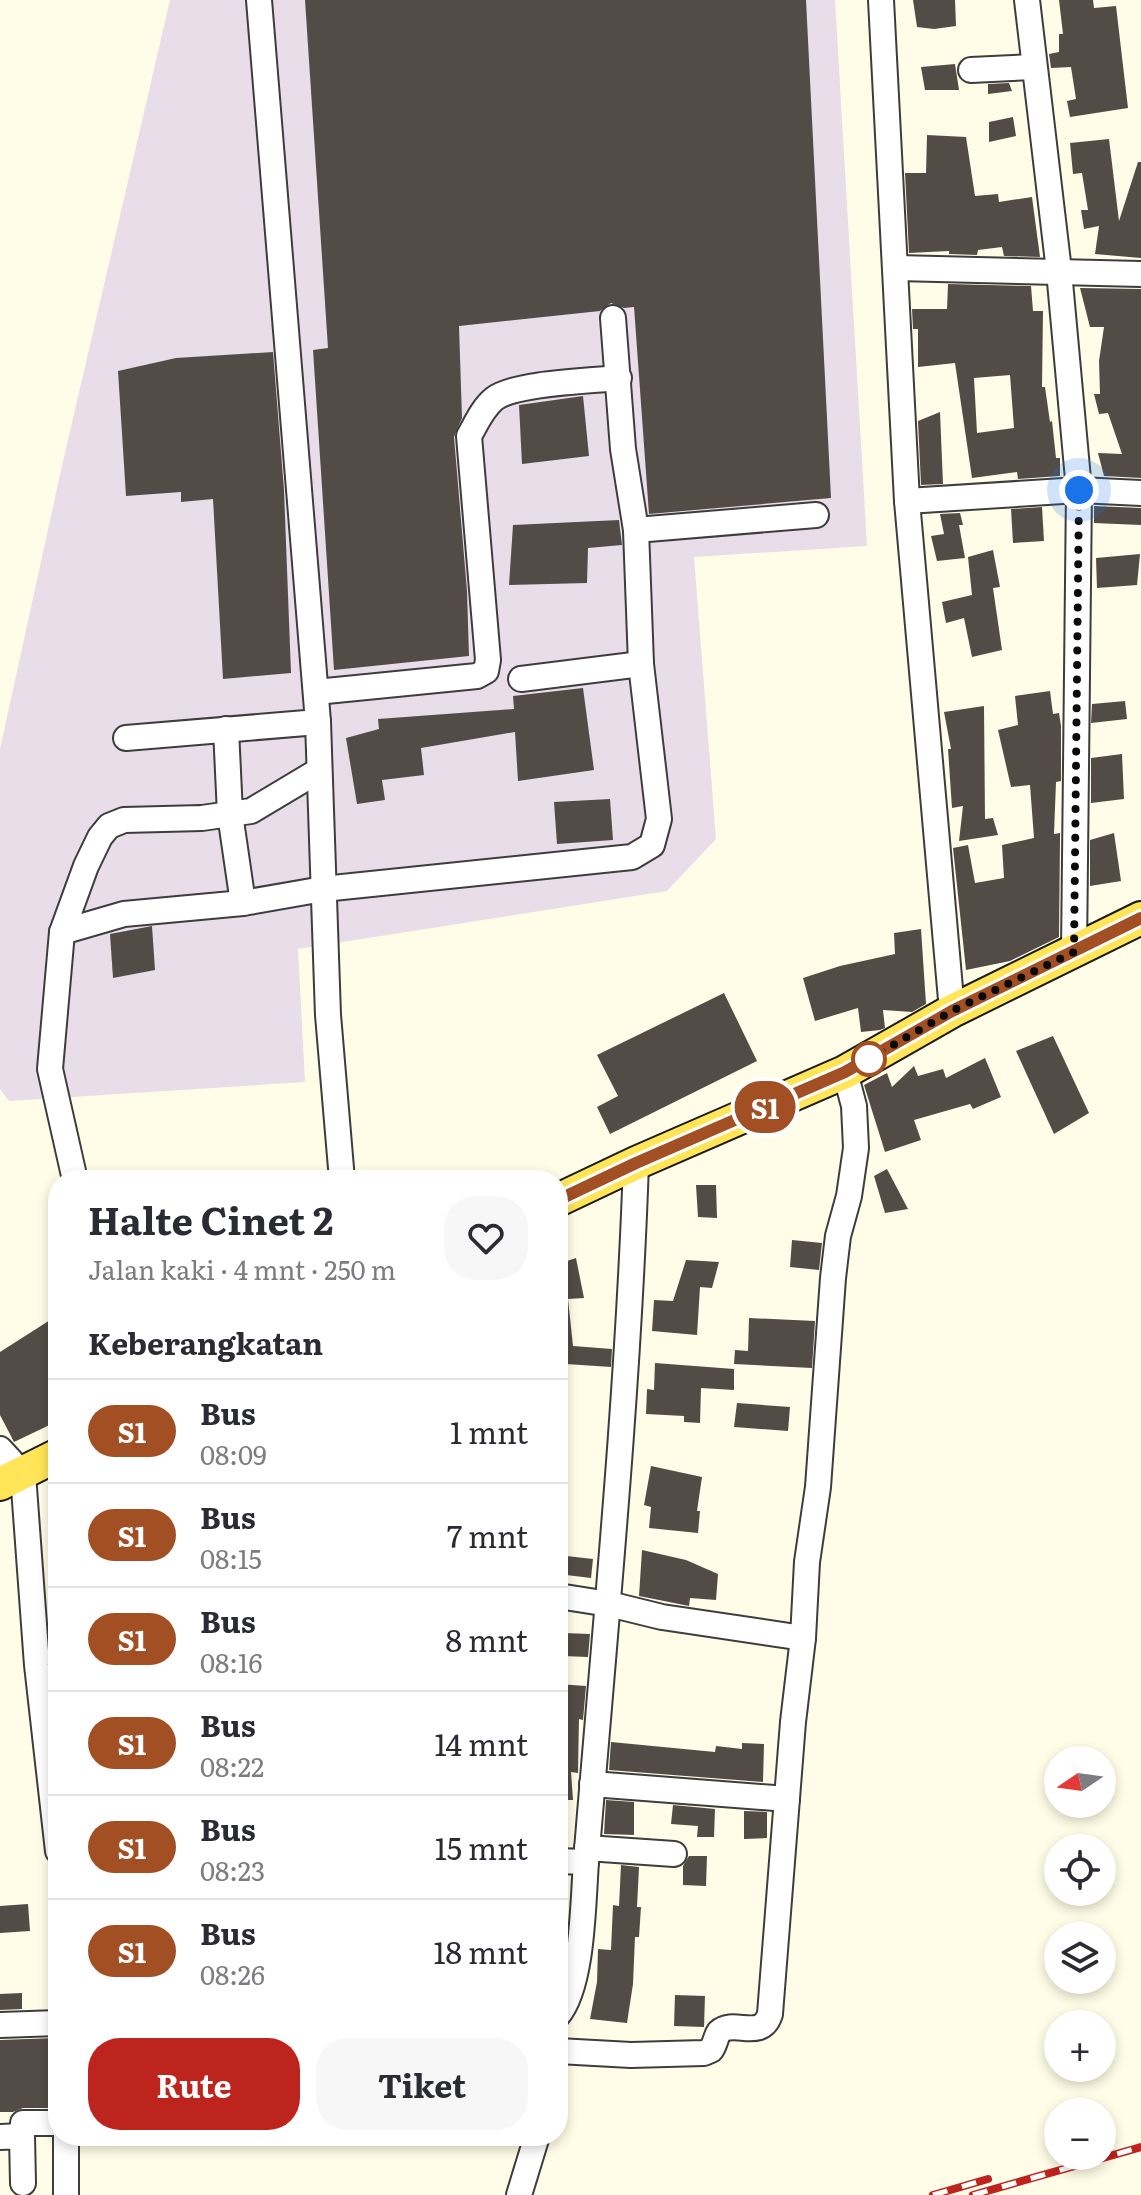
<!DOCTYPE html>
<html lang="id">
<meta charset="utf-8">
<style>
:root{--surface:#fff;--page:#f7f7f7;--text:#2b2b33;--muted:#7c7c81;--line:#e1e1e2;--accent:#be241e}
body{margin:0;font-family:Literata,serif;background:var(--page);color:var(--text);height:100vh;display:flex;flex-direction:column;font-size:30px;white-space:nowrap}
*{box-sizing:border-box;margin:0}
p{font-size:26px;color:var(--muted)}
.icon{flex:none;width:44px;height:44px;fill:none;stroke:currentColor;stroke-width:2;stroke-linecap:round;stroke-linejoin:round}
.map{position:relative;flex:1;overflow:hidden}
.drawer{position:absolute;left:48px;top:1170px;width:520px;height:976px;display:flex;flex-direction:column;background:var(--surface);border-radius:32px;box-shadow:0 4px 12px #0003}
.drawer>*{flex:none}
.badge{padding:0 16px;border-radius:26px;font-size:28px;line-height:52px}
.needle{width:52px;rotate:257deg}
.tools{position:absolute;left:1044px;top:1746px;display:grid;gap:16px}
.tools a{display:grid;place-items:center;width:72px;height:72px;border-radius:50%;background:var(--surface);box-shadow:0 4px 12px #0003;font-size:40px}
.you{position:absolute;width:40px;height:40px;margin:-20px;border:6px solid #fff;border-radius:50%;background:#1a73e8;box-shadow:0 0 0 12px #1a73e833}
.map>.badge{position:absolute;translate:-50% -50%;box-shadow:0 0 0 4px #fff}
h2{padding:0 40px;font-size:30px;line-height:72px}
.round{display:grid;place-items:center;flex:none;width:84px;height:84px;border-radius:32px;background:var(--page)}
.summary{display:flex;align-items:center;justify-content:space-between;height:136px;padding:0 40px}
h1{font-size:38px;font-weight:700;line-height:60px}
.primary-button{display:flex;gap:16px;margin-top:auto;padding:16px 40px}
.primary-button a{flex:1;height:92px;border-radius:32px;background:var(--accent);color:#fff;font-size:32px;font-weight:700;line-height:92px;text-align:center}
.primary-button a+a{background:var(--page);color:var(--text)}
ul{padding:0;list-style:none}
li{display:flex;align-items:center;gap:24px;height:104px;padding:0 40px;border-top:2px solid var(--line)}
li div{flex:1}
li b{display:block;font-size:30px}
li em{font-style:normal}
li .badge{min-width:88px;font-weight:700;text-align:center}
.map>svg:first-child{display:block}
</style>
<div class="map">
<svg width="1141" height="2195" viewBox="0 0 1141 2195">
<rect width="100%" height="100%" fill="#fffce7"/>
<path fill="#eaddea" d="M 170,0 L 835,0 L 867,546 L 694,557 L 716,839 L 667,891 L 298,949 L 305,1082 L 9,1101 L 0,1089 L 0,749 L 61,470 Z"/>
<g fill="#534c46" fill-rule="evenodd">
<path d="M 305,0 L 806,0 L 831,498 L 649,514 L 634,307 L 624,308 L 611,303 L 600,311 L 459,326 L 462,418 L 454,437 L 467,591 L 469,656 L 334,670 L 313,350 L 328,348 Z"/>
<path d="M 913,0 L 955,0 L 956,26 L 934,29 L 917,27 Z"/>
<path d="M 1059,0 L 1093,0 L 1094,8 L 1116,6 L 1128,108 L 1070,117 L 1067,101 L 1076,99 L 1071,67 L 1051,68 L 1049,54 L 1059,52 L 1059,34 L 1063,34 Z"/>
<path d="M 955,64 L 959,90 L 925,90 L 921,67 Z"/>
<path d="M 1009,83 L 1012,91 L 988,94 L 988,84 Z"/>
<path d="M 1013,117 L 1016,136 L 989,142 L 989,122 Z"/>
<path d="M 927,135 L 966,137 L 975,196 L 998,194 L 999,202 L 1032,197 L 1040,257 L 1004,256 L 1002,247 L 978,250 L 977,255 L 949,254 L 949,251 L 909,253 L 905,173 L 926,173 Z"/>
<path d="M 1109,139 L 1119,221 L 1138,162 L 1141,162 L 1141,258 L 1095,254 L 1099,226 L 1084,229 L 1081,210 L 1088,210 L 1082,173 L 1073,174 L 1070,143 Z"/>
<path d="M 948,284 L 1031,286 L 1033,311 L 1043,311 L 1042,387 L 1045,387 L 1050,422 L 1052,421 L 1056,458 L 1060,458 L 1060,476 L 1018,479 L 1017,472 L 972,478 L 955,363 L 918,367 L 918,329 L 913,329 L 912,309 L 947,309 ZM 1010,375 L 1014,428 L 977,433 L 974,378 Z"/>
<path d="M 1080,288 L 1141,289 L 1141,478 L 1104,476 L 1098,453 L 1122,454 L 1108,413 L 1099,414 L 1094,394 L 1100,394 L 1099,361 L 1104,327 L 1090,327 Z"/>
<path d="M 273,352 L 284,490 L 291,673 L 223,679 L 213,499 L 181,502 L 181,492 L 126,496 L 118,371 L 176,358 Z"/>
<path d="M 583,396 L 589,456 L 522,464 L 519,405 Z"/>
<path d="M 940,412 L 943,484 L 921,485 L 918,421 Z"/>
<path d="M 1094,506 L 1141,508 L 1141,525 L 1094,523 Z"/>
<path d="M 1042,507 L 1044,541 L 1013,543 L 1011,509 Z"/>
<path d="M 960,513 L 963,525 L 959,525 L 965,558 L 937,561 L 931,536 L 944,534 L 940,514 Z"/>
<path d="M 619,520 L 622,545 L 588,548 L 587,583 L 509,585 L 513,525 Z"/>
<path d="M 993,550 L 1000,587 L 993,588 L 1002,650 L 972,657 L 964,618 L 946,623 L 942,602 L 972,595 L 968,557 Z"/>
<path d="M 1140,554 L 1137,585 L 1097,588 L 1096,558 Z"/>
<path d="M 583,688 L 594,770 L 518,781 L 515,732 L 421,748 L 424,775 L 382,780 L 385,800 L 357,804 L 346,738 L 379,729 L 378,719 L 514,709 L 513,696 Z"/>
<path d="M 1050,691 L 1053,714 L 1059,713 L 1061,726 L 1061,781 L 1056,782 L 1054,834 L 1060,833 L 1060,838 L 1059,937 L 1010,961 L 966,970 L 953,848 L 968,845 L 975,883 L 1004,878 L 1002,845 L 1034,838 L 1030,785 L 1011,787 L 998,730 L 1018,725 L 1015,696 Z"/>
<path d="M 1125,701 L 1127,719 L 1091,723 L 1092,704 Z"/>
<path d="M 984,706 L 985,819 L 993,818 L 998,835 L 959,841 L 963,806 L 952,808 L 948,749 L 951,749 L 944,712 Z"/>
<path d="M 1122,754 L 1124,799 L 1091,803 L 1091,758 Z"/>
<path d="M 610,799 L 613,840 L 557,844 L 554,802 Z"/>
<path d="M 1114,833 L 1121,881 L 1090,886 L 1090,840 Z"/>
<path d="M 152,926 L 155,970 L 113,978 L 110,934 Z"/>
<path d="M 921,929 L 926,1004 L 912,1012 L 883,1010 L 885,1028 L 880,1030 L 861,1032 L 858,1008 L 815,1021 L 803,978 L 840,966 L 895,954 L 894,933 Z"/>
<path d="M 724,993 L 757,1061 L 610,1134 L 597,1107 L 618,1096 L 597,1055 Z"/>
<path d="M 1053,1036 L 1089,1113 L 1054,1134 L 1016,1051 Z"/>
<path d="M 985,1058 L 1001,1097 L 973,1109 L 970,1104 L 914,1120 L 921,1140 L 885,1152 L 864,1085 L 887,1073 L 892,1087 L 914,1066 L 918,1076 L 943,1069 L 946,1078 Z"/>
<path d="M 887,1169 L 908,1209 L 885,1213 L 874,1176 Z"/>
<path d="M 696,1185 L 716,1185 L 717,1218 L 698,1217 Z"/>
<path d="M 792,1240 L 822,1243 L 819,1270 L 790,1267 Z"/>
<path d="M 576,1258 L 584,1298 L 568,1299 L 573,1346 L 612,1349 L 611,1367 L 566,1364 L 567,1351 L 558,1351 L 558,1264 Z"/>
<path d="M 686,1260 L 719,1262 L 712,1288 L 700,1287 L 697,1335 L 652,1331 L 654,1300 L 673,1301 Z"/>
<path d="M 58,1315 L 58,1421 L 14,1442 L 0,1415 L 0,1352 Z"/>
<path d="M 749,1318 L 815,1321 L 812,1368 L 734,1364 L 735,1350 L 748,1351 Z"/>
<path d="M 655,1363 L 734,1369 L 734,1390 L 701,1388 L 700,1423 L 684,1422 L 684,1416 L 646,1414 L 647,1389 L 654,1390 Z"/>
<path d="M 737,1403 L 790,1407 L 788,1431 L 734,1427 Z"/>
<path d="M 651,1466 L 702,1477 L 697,1511 L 700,1511 L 698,1533 L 649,1528 L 651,1507 L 644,1505 Z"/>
<path d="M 642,1550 L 686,1560 L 718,1574 L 716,1600 L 690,1598 L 689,1606 L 639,1596 Z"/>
<path d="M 558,1555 L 593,1559 L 591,1578 L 558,1574 Z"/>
<path d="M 564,1633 L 590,1634 L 588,1657 L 563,1656 Z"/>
<path d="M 558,1684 L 586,1686 L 583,1720 L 579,1719 L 578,1773 L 571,1772 L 573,1800 L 558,1800 Z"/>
<path d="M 611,1742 L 715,1752 L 716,1746 L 742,1749 L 742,1743 L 764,1744 L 763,1782 L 609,1770 Z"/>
<path d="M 606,1800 L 634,1802 L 634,1835 L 604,1834 Z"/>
<path d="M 673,1805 L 715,1809 L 714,1837 L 697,1837 L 698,1826 L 671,1824 Z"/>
<path d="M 744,1811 L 767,1812 L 767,1838 L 744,1839 Z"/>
<path d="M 689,1856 L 707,1856 L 706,1886 L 683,1885 L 683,1866 Z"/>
<path d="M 621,1865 L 639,1867 L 637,1907 L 641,1907 L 639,1937 L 635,1937 L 633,1984 L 627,2023 L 590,2019 L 597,1982 L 598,1949 L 611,1950 L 613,1905 L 619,1906 Z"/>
<path d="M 28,1904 L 30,1931 L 0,1933 L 0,1906 Z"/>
<path d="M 22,1993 L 22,2009 L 0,2010 L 0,1994 Z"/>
<path d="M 675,1995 L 705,1996 L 704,2027 L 674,2026 Z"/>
<path d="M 55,2038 L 54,2108 L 23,2108 L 13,2112 L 0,2112 L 0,2040 Z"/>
</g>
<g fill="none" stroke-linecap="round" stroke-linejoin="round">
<g stroke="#3d3d3d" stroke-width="28">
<g id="minor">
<path d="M 259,0 L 318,722 L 328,1015 L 342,1180"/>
<path d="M 881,0 L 907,501 L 952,1011"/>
<path d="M 1027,0 L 1059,271 L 1079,490 L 1074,952"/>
<path d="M 971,70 L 1034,67"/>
<path d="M 897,268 L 1141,274"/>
<path d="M 907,501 L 1079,490 L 1141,493"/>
<path d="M 636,530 L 816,515"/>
<path d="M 521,679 L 641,664"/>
<path d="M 316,692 L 477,676 L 486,671 L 488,660 L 469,436 C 476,424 482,409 494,399 C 513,383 591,381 619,378"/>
<path d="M 226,729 L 230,814 L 243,903"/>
<path d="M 126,738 L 318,722"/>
<path d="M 62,932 L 86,866 L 100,837 L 109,826 L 124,820 L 202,818 L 251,811 L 318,771"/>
<path d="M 75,1180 L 50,1069 L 62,932 L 124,914 L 243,903 L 323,889 L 632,857 L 652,845 L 659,819 L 641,664 L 636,530 L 623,449 L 613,318"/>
<path d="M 0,1449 L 23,1474 L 37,1665 L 58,1851"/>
<path d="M 558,1596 L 609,1604 L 662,1617 L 803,1638"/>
<path d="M 592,1784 L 787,1799"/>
<path d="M 587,1848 L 674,1854"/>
<path d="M 558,1861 L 586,1862 C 605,1629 628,1397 636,1163"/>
<path d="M 558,2015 C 583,1986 583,1901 586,1862"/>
<path d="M 0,2025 L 58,2023"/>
<path d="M 558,2051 L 631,2055 L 704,2053 L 711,2050 C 715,2045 716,2036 719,2032 C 734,2018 761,2042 770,2014 L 793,1722 L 803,1638 L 807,1562 L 818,1487 L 833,1278 L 838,1236 L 849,1196 L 856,1148 L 854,1106 L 845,1072"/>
<path d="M 22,2136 L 23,2123 L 58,2123"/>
<path d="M 0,2137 L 22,2136 L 23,2183"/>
<path d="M 66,2195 L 66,2136"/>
<path d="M 519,2195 L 537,2136"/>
</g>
</g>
<g stroke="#1b1b1b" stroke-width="36">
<g id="major">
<path d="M 558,1200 L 636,1163 L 845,1072 L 952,1011 L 1141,918"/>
<path d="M 0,1484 L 58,1455"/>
</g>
</g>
<use href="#minor" stroke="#fff" stroke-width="24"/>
<use href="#major" stroke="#ffe557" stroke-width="32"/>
<g stroke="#be241e" stroke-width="8">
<g id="rail">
<path d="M 933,2195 L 988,2179"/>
<path d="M 973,2195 L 1141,2147"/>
</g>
</g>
<use href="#rail" stroke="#fff" stroke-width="5" stroke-dasharray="15" stroke-linecap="butt"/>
</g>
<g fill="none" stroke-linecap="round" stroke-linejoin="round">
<g stroke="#fff" stroke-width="18">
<path id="line" d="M 558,1200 L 636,1163 L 845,1072 L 952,1011 L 1141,918"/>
</g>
<use href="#line" stroke="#a14f23" stroke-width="12"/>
<path stroke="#0a0a0a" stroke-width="8" stroke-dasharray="0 14.4" d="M 869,1059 L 952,1011 L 1074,952 L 1079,490"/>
</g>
<circle fill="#fff" stroke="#a14f23" stroke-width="4" cx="869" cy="1059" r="16"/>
</svg>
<div class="tools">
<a><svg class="needle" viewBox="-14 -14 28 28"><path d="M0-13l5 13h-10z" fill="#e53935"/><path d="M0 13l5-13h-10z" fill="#7c7c81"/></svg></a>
<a><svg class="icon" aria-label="locate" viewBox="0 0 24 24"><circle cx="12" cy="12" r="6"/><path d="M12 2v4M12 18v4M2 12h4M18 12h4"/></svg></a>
<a><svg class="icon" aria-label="layers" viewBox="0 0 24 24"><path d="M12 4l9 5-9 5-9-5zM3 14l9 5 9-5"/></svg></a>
<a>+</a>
<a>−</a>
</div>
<div class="you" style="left:1079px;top:490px"></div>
<b class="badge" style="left:765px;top:1107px;background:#a14f23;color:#fff">S1</b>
<section class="drawer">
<div class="summary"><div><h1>Halte Cinet 2</h1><p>Jalan kaki · 4 mnt · 250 m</p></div><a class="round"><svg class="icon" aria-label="heart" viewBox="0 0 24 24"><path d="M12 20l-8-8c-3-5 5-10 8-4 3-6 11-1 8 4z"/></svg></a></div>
<h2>Keberangkatan</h2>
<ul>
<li><span class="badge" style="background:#a14f23;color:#fff">S1</span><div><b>Bus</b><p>08:09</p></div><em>1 mnt</em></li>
<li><span class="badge" style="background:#a14f23;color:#fff">S1</span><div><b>Bus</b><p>08:15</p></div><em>7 mnt</em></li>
<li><span class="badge" style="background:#a14f23;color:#fff">S1</span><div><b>Bus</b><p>08:16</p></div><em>8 mnt</em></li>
<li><span class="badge" style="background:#a14f23;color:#fff">S1</span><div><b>Bus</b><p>08:22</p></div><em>14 mnt</em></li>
<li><span class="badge" style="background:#a14f23;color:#fff">S1</span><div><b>Bus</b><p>08:23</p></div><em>15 mnt</em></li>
<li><span class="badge" style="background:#a14f23;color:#fff">S1</span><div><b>Bus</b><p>08:26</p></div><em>18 mnt</em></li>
</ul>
<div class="primary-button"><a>Rute</a><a>Tiket</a></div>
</section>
</div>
